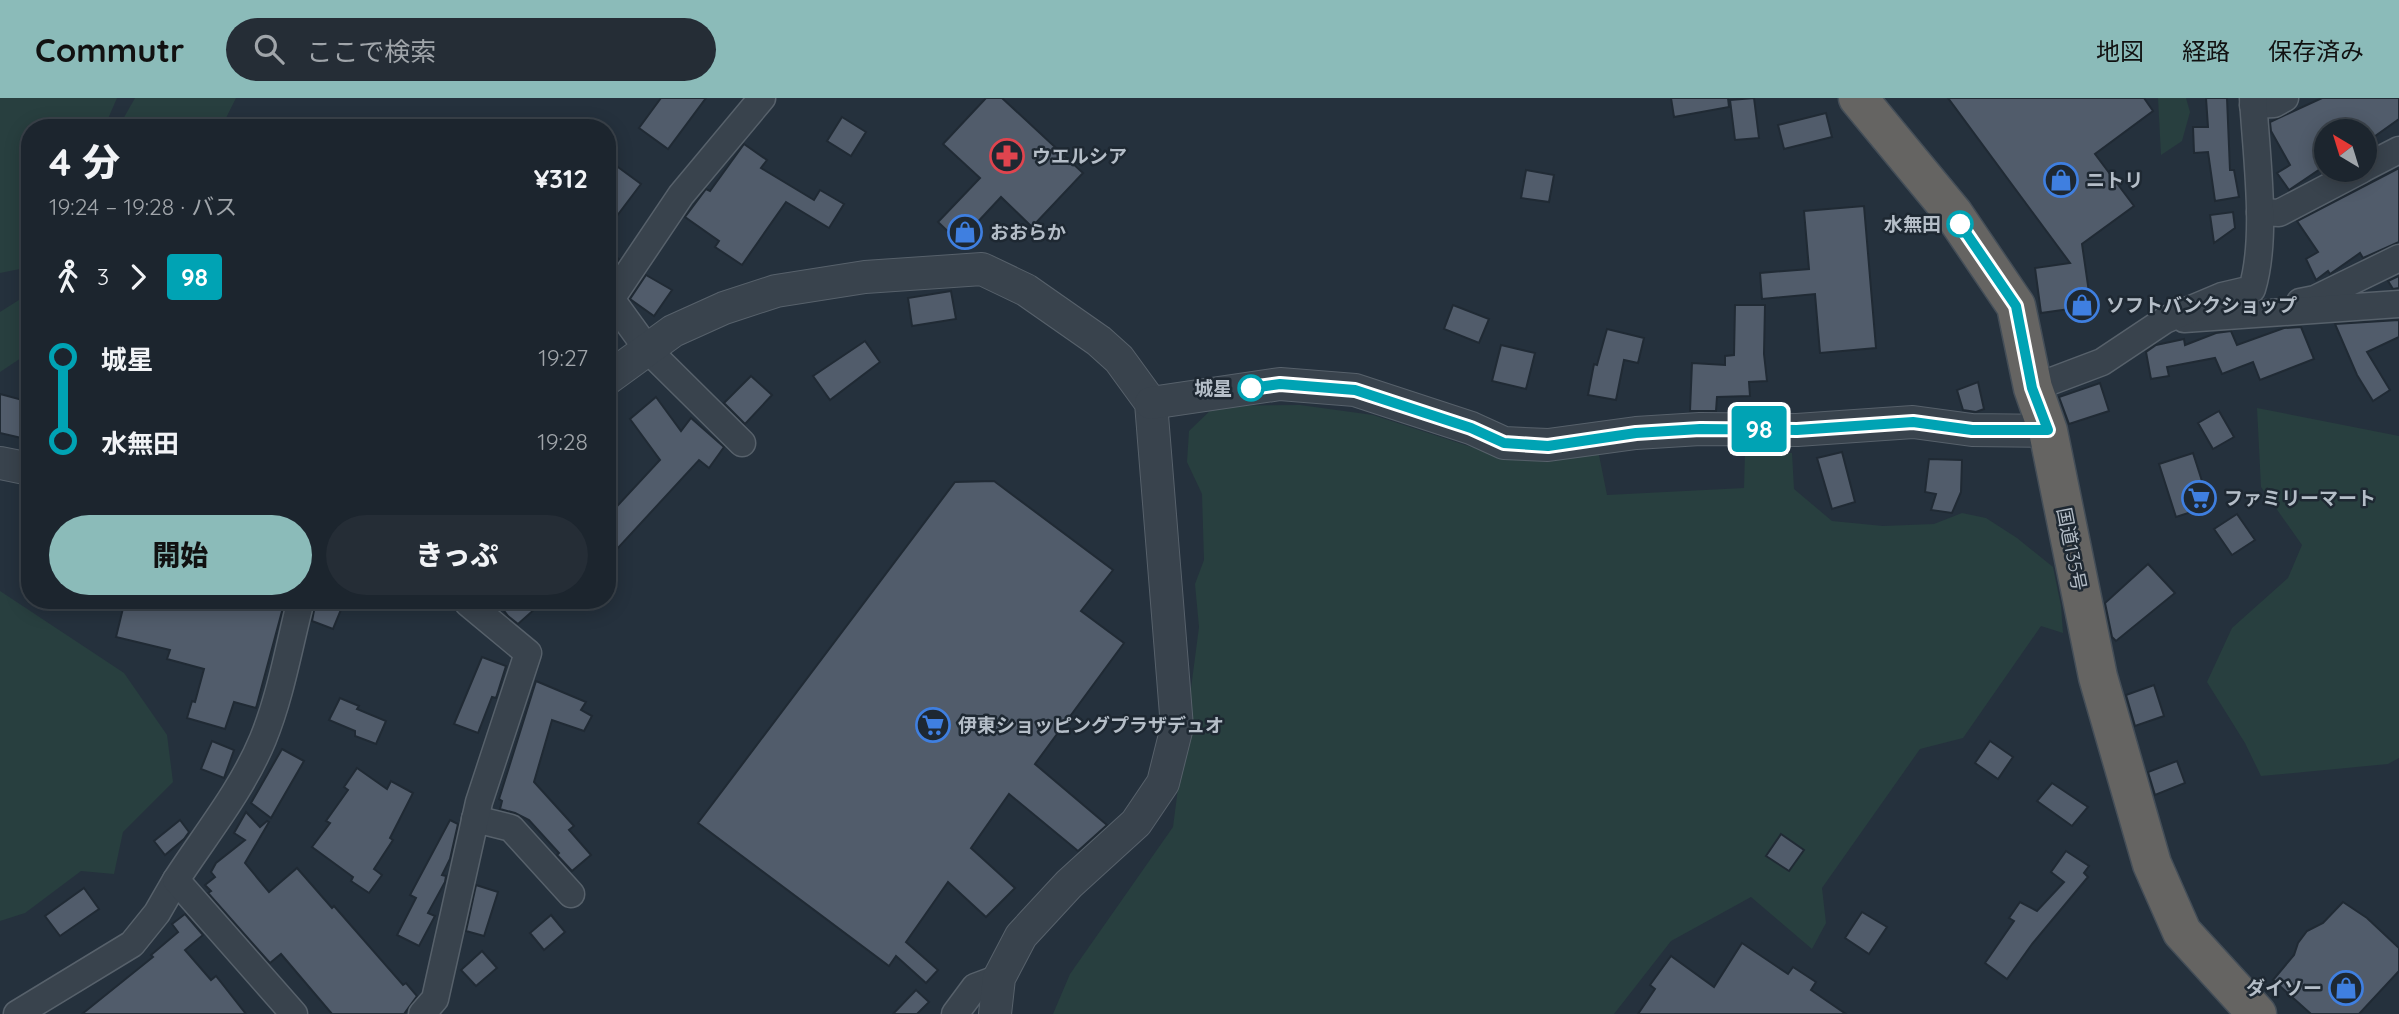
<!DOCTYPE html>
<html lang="ja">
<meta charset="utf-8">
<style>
:root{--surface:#1c252e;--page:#252d36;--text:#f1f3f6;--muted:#a0a5aa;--line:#3a424a;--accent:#8bbbb9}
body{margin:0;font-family:Quicksand,"Noto Sans JP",sans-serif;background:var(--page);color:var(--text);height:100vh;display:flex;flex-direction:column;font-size:26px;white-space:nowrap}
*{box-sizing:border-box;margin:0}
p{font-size:23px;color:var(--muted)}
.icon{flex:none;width:38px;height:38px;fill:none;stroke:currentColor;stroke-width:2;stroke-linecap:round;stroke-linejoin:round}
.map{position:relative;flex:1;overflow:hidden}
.side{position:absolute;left:21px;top:21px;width:595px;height:490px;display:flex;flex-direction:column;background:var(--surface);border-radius:28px;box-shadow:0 4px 18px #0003,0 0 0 2px var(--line)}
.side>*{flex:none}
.badge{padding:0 14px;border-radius:5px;font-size:24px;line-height:46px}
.needle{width:46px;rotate:322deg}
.fabs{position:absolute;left:2314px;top:21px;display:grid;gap:14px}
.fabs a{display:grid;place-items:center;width:63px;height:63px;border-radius:50%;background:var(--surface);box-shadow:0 4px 18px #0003,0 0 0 2px var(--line);font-size:35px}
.map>.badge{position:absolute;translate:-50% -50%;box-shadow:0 0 0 4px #fff}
.legs{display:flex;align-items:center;gap:10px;height:77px;padding:0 28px;font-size:23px}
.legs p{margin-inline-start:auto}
.head{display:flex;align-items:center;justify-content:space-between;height:119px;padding:0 28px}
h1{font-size:38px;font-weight:800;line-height:52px}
.button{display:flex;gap:14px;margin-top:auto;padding:14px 28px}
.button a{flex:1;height:80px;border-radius:42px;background:var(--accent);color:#111;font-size:28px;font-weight:800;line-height:80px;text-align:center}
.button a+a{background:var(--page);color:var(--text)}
ul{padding:0 28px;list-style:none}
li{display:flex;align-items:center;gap:24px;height:84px;font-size:26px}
li i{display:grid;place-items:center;width:10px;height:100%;margin:0 9px;background:currentColor}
li i::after{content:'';width:18px;height:18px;margin:-9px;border:5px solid;border-radius:50%;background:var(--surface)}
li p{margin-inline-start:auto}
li:first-child i{background:linear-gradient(#0000 50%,currentColor 0)}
li:last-child i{background:linear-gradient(currentColor 50%,#0000 0)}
header{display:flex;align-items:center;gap:42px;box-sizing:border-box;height:98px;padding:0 35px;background:var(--accent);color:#111}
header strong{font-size:33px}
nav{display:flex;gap:38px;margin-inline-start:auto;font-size:24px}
.search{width:490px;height:63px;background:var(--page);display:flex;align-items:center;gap:18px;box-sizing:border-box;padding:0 24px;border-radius:38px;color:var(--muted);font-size:26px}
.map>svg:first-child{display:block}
</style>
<header>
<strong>Commutr</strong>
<div class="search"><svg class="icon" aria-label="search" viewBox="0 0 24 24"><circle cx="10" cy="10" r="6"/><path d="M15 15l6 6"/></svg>ここで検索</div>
<nav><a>地図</a><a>経路</a><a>保存済み</a></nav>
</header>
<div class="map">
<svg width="2399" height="916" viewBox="0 0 2399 916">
<rect width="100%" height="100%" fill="#25313d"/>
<g fill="#283f3f">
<path d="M 0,0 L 117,0 L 104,30 L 30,30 L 30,169 L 0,175 Z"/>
<path d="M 135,0 L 236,0 L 221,30 L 118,30 Z"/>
<path d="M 2158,0 L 2186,0 L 2190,14 L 2182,43 L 2161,57 Z"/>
<path d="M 30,195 L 30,254 L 0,274 L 0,214 Z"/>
<path d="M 1300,307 L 1373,317 L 1508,361 L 1597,347 L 1607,397 L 1744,390 L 1745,354 L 1792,355 L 1794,391 L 1832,423 L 1883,428 L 1934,426 L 1962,415 L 1986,420 L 2017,440 L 2053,469 L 2061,508 L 2063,535 L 2041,528 L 1963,640 L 1920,651 L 1822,790 L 1826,825 L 1812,851 L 1751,799 L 1671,843 L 1614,916 L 1053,916 L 1070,876 L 1173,729 L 1199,529 L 1195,486 L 1204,462 L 1202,396 L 1187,364 L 1189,333 L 1215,308 Z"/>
<path d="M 2257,310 L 2399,338 L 2399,660 L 2388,666 L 2261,678 L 2245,645 L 2207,584 L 2232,530 L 2288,480 L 2302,447 L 2261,389 Z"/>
<path d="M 0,493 L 124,575 L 167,637 L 173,684 L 123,734 L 114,776 L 81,773 L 25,815 L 0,823 Z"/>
</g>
<g fill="#515c6b" stroke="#202a34" stroke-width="2">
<path d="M 661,0 L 706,0 L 668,51 L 639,30 Z"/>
<path d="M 986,0 L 1002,0 L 1083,75 L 1032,129 L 1001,99 L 959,144 L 938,124 L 980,80 L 943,46 Z"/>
<path d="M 1671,0 L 1728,0 L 1729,9 L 1674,19 Z"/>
<path d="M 1754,0 L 1759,40 L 1735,42 L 1730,2 Z"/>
<path d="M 1948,0 L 2144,0 L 2153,13 L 2095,56 L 2134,108 L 2082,146 L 2091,208 L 2041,215 L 2035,170 L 2070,165 Z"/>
<path d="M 2206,0 L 2227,0 L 2230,72 L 2234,72 L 2239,99 L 2215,103 L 2208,54 L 2194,55 L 2193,29 L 2208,29 Z"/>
<path d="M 2322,0 L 2399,0 L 2399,21 L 2364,46 L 2364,33 L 2326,33 L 2326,67 L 2289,92 L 2277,75 L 2290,67 L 2271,33 L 2270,24 Z"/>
<path d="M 1826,15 L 1832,39 L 1784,51 L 1778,27 Z"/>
<path d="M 842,19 L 866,34 L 851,58 L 827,43 Z"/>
<path d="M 744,46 L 767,62 L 761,70 L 814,102 L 820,92 L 844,106 L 829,130 L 786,104 L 742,167 L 715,149 L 719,143 L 685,119 L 706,91 L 710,93 Z"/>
<path d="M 607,61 L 641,86 L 607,131 Z"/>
<path d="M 2399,70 L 2399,144 L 2363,160 L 2360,155 L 2330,176 L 2328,173 L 2316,182 L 2306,161 L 2318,154 L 2297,123 Z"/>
<path d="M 1526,72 L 1554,77 L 1549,104 L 1521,100 Z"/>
<path d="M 1864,108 L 1876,250 L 1820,255 L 1815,196 L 1762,201 L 1760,175 L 1809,171 L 1804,113 Z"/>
<path d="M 2233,114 L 2235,130 L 2214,145 L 2210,117 Z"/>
<path d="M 607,154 L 619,161 L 607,178 Z"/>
<path d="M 646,177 L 672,192 L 654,218 L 630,201 Z"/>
<path d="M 2399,178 L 2399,190 L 2393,191 L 2388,183 Z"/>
<path d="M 951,193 L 956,221 L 912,228 L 908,200 Z"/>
<path d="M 1453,207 L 1489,221 L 1479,245 L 1444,231 Z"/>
<path d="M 1735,207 L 1765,207 L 1764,256 L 1767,283 L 1749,284 L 1750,298 L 1717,299 L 1716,313 L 1690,313 L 1692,265 L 1725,267 L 1725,258 L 1734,257 Z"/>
<path d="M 2399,222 L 2399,239 L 2367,254 L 2390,292 L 2373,303 L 2357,277 L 2335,226 Z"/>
<path d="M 2301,229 L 2314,261 L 2260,282 L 2253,264 L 2222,276 L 2215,260 L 2167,269 L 2169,278 L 2151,281 L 2146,254 L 2156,247 L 2184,241 L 2185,247 L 2216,235 L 2231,233 L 2237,247 L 2284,230 Z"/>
<path d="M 1607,231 L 1644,240 L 1638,265 L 1624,262 L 1616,302 L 1588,297 L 1594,266 L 1597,267 Z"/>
<path d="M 865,243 L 880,264 L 830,302 L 813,278 Z"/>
<path d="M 1501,247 L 1535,255 L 1526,291 L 1492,283 Z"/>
<path d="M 751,278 L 772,297 L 745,326 L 724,305 Z"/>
<path d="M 1978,284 L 1984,311 L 1976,314 L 1963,312 L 1957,292 Z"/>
<path d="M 2100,285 L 2109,313 L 2069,326 L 2059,299 Z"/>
<path d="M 0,296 L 30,304 L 30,342 L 0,335 Z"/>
<path d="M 656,299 L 681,333 L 691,320 L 724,349 L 709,370 L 699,362 L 618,450 L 607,441 L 607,419 L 660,362 L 630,321 Z"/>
<path d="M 2219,313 L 2234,339 L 2213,351 L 2198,325 Z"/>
<path d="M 1842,354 L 1855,404 L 1832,411 L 1817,360 Z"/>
<path d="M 2193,355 L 2210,408 L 2176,419 L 2159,366 Z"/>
<path d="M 1929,361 L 1962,362 L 1961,394 L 1952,415 L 1931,412 L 1936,396 L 1925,394 Z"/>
<path d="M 994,383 L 1113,472 L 1081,513 L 1124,545 L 1035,666 L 1107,727 L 1078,753 L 1009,696 L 971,750 L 1015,790 L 986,819 L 948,784 L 906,844 L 938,872 L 926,885 L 896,858 L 889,868 L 698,725 L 955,384 Z"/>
<path d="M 2237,416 L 2255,442 L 2232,457 L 2214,431 Z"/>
<path d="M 2148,466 L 2175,495 L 2116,543 L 2112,539 L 2105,505 Z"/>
<path d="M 125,502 L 285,502 L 256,610 L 234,604 L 225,631 L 187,620 L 192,603 L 195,604 L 204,571 L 167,561 L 170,552 L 116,539 Z"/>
<path d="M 316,502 L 345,502 L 333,531 L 312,523 Z"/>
<path d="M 496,502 L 545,502 L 518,526 L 508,518 Z"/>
<path d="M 482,559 L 506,568 L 496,600 L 492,599 L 478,635 L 454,626 Z"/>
<path d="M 536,583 L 586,604 L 581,612 L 592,618 L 584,633 L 552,622 L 534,684 L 574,728 L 569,732 L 591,757 L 572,773 L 557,757 L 559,755 L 529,722 L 515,715 L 500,711 L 502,703 L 499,701 Z"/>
<path d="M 2154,587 L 2164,618 L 2135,628 L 2126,597 Z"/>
<path d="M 340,600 L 359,608 L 357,611 L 386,623 L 376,646 L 355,638 L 355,633 L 329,622 Z"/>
<path d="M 212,643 L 234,652 L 224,680 L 201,671 Z"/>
<path d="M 1990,643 L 2013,659 L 1998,681 L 1975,665 Z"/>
<path d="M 282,651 L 304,663 L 271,720 L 251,705 Z"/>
<path d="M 2177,663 L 2185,685 L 2155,697 L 2148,674 Z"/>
<path d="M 357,670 L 387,691 L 391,683 L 413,695 L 390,740 L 393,742 L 374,771 L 382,777 L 369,795 L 351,783 L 353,779 L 312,749 L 330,725 L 326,723 L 348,692 L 344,689 Z"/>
<path d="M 2052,685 L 2088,709 L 2072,728 L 2037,703 Z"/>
<path d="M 246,714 L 260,729 L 267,723 L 269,724 L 245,765 L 269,794 L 297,770 L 332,810 L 334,808 L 403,887 L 406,885 L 417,898 L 404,916 L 332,916 L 281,856 L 270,865 L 208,795 L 211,793 L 205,787 L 215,779 L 211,774 L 216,765 L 245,742 L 234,735 Z"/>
<path d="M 180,722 L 189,734 L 184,741 L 165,757 L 154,743 Z"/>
<path d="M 450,722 L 458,726 L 450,761 L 442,777 L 446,778 L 445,784 L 428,815 L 435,818 L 419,848 L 397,837 L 416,800 L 410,797 Z"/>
<path d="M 1781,736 L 1804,752 L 1789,773 L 1766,758 Z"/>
<path d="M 2066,753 L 2089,768 L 2084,775 L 2088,779 L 2032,846 L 2007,881 L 1985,865 L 2014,823 L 2009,820 L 2020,804 L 2037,813 L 2064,784 L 2051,774 Z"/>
<path d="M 476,787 L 498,794 L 484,838 L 466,833 Z"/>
<path d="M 84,790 L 99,811 L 60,838 L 45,818 Z"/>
<path d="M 2343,804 L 2367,820 L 2399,850 L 2399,873 L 2359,916 L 2311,916 L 2273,882 L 2294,857 L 2298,845 L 2307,833 L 2323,825 Z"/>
<path d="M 1862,814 L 1887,829 L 1869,856 L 1845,840 Z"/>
<path d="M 185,816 L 203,837 L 185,852 L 211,882 L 216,878 L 246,916 L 82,916 L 153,859 L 151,857 L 178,834 L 172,826 Z"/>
<path d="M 551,817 L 565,834 L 544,852 L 530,835 Z"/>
<path d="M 1742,845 L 1788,876 L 1793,869 L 1816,884 L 1811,892 L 1846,916 L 1638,916 L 1655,891 L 1650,887 L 1671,858 L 1714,889 Z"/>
<path d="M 482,853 L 497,870 L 476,888 L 461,872 Z"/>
<path d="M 916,892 L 929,904 L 917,916 L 893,916 Z"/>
</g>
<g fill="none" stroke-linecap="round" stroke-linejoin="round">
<g stroke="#57616b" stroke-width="29">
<g id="minor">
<path d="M 2253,7 L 2274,6 L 2285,0"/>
<path d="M 2364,70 L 2399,52"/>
<path d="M 2260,114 L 2279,115 L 2361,72"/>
<path d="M 2300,204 L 2315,201 L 2399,160"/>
<path d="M 2184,221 L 2399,206"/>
<path d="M 2033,290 L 2102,264 L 2165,222 L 2222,198 L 2252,191 C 2268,139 2256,56 2253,0"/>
<path d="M 742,345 L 648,252 L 611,201 L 681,97 L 762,0"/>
<path d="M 475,721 L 511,730 L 571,796"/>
<path d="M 17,916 L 132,846 L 157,815 L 176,782"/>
<path d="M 294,916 L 176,782 C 206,736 242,692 263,641 C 281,597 289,548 301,502"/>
<path d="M 422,916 L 435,901 L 479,704 L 528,555 L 468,505 L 468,502"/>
<path d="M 955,916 L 975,889 L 999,880"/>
</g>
</g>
<g stroke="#57616b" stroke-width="34">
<g id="tertiary">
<path d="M 607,281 L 673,233 L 724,210 L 776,193 L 865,179 L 982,171 L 1026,192 L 1099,243 L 1119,261 L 1151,305 L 1177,629 L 1163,685 L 1136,725 L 1069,786 L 1021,838 L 999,880 L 995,916"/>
<path d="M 1151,305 L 1280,286 L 1355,292 L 1471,330 L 1504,345 L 1548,347 L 1636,335 L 1700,331 L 1797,332 L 1913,324 L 1972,332 L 2048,333"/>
<path d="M 0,365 L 30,371"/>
</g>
</g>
<g stroke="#444e58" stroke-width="41">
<path id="trunk" d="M 1858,0 L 1953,115 L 2016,208 L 2033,290 L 2048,333 L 2098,579 L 2152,766 L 2182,834 L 2257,916"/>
</g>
<use href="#minor" stroke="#39434d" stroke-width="26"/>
<use href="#tertiary" stroke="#39434d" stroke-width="32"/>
<use href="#trunk" stroke="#656462" stroke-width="38"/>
</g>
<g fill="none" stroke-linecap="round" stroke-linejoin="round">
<g stroke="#fff" stroke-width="16">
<path id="line-1" d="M 1251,290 L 1280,286 L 1355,292 L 1471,330 L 1504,345 L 1548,348 L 1636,335 L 1700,331 L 1797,332 L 1913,324 L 1972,332 L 2048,332 L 2032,290 L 2016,208 L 1960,126"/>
</g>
<use href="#line-1" stroke="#00a3b4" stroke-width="10"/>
</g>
<defs>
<g id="pharmacy-ring" transform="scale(1.75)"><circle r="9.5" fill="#1e2832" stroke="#e0444e" stroke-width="1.5"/><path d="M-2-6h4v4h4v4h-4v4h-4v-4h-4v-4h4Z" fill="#e0444e"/></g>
<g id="shop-ring" transform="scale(1.75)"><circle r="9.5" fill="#1e2832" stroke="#3f7fe0" stroke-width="1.5"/><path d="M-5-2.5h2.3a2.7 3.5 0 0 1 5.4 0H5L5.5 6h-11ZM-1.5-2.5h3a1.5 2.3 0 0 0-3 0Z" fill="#3f7fe0"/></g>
<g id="supermarket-ring" transform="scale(1.75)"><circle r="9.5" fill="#1e2832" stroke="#3f7fe0" stroke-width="1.5"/><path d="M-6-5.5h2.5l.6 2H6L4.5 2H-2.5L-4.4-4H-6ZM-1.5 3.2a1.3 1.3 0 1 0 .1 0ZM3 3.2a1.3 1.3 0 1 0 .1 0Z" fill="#3f7fe0"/></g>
</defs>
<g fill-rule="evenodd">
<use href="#pharmacy-ring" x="1007" y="58"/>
<use href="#shop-ring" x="2061" y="82"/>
<use href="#shop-ring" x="965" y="134"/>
<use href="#shop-ring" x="2082" y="207"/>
<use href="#supermarket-ring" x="2199" y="400"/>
<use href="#supermarket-ring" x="933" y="627"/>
<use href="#shop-ring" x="2346" y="890"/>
</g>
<g fill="#fff" stroke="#00a3b4" stroke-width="3.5">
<circle cx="1960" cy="126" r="12"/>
<circle cx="1251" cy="290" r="12"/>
</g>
<g text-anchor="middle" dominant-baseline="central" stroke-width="5" stroke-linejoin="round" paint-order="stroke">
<g font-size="19" font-weight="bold" fill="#b5bec8" stroke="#1e2832" text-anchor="start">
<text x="1032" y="58">ウエルシア</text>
<text x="2086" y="82">ニトリ</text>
<text x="990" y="134">おおらか</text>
<text x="2106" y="207">ソフトバンクショップ</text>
<text x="2224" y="400">ファミリーマート</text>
<text x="958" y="627">伊東ショッピングプラザデュオ</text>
<text x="2322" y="890" text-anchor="end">ダイソー</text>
</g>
<g font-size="19" font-weight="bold" fill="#b5bec8" stroke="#1e2832" text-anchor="end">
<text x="1941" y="126">水無田</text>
<text x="1232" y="290">城星</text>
</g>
<g font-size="19" fill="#b5bec8" stroke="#1e2832">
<text transform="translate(2072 451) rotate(79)">国道135号</text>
</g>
</g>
</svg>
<div class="fabs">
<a><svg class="needle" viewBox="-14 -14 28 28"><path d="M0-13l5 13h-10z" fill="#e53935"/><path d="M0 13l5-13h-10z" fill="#a0a5aa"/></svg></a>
</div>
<b class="badge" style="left:1759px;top:331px;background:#00a3b4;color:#fff">98</b>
<section class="side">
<div class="head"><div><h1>4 分</h1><p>19:24 – 19:28 · バス</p></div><b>¥312</b></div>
<div class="legs"><svg class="icon" aria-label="walk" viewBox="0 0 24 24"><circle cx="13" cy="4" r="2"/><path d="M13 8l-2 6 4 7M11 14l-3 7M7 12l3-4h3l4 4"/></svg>3<svg class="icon" aria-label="forward" viewBox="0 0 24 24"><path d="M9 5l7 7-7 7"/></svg><b class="badge" style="background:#00a3b4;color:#fff">98</b></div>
<ul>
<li><i style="color:#00a3b4"></i><b>城星</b><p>19:27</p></li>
<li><i style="color:#00a3b4"></i><b>水無田</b><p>19:28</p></li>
</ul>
<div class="button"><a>開始</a><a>きっぷ</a></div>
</section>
</div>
